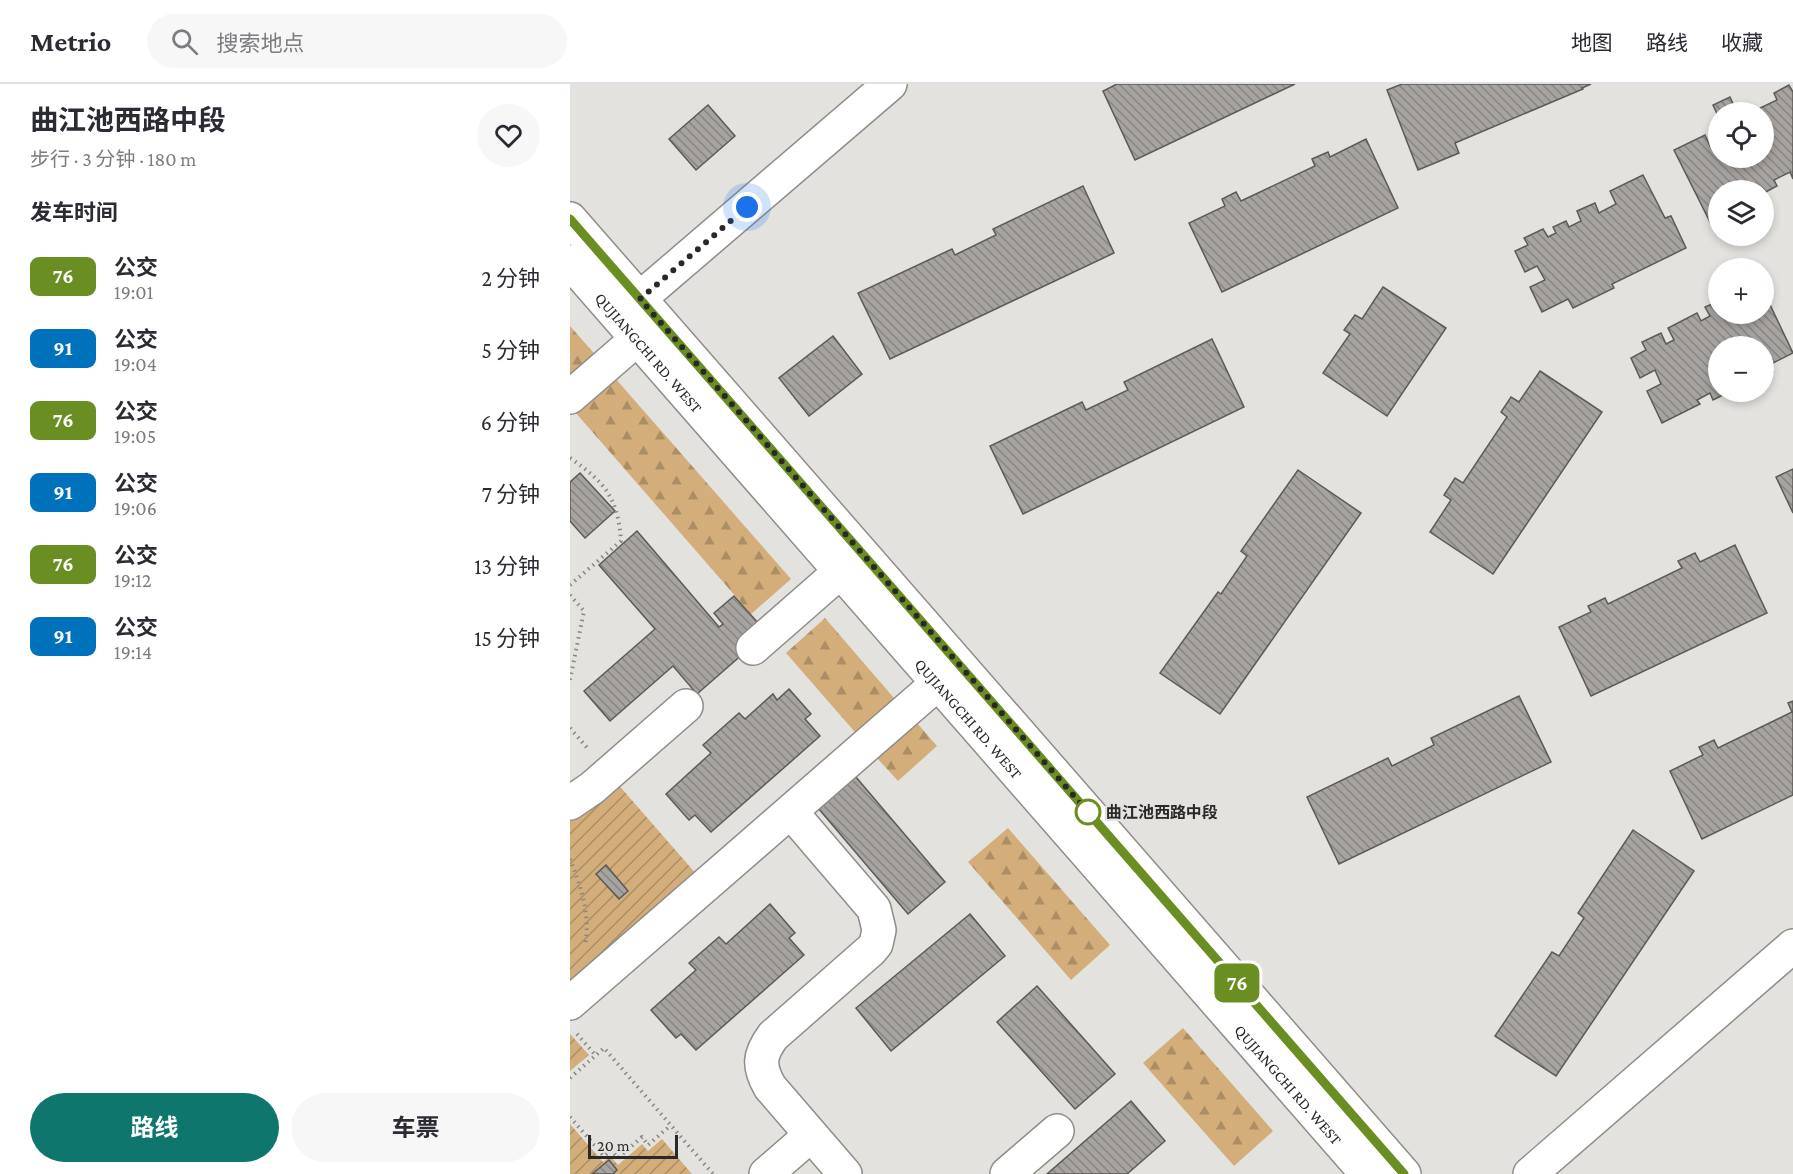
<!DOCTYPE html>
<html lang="zh">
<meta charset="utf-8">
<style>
:root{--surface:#fff;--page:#f7f7f7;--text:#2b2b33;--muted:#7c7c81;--line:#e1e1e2;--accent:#0f766e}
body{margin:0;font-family:"Crimson Pro","Noto Sans SC",serif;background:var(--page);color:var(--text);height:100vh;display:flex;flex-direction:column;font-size:22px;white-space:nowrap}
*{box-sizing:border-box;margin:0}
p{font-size:20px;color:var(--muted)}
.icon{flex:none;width:33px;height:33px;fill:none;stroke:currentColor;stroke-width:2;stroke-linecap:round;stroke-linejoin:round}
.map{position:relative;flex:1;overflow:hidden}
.details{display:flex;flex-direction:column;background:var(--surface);width:570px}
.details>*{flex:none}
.badge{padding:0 12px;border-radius:9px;font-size:21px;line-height:39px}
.fabs{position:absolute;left:1138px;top:18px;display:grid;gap:12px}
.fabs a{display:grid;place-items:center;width:66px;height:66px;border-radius:50%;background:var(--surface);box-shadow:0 3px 9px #0003;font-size:30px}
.scale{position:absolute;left:18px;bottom:15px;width:90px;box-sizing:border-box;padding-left:6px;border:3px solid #2a2928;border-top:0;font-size:16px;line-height:21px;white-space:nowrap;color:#2a2928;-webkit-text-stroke:4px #e4e2de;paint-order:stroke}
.you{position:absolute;width:30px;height:30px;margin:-15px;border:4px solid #fff;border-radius:50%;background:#1a73e8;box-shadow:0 0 0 9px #1a73e833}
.map>.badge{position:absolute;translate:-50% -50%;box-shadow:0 0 0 3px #fff}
h2{padding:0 30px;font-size:22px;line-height:54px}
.round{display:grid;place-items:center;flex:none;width:63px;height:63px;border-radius:32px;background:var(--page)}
.headline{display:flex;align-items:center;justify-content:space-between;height:102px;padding:0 30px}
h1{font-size:28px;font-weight:700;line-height:45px}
.action{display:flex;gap:12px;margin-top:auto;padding:12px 30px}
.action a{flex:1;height:69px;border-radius:36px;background:var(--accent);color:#fff;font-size:24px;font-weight:700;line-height:69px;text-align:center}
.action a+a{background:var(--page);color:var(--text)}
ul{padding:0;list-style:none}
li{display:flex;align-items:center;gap:18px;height:72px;padding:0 30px}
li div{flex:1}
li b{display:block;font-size:22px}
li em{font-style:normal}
li .badge{min-width:66px;font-weight:700;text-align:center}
header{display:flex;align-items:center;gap:36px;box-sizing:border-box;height:84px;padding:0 30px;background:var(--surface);border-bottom:2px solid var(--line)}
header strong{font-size:28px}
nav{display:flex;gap:33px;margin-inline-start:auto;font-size:21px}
.search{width:420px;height:54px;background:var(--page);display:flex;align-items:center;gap:15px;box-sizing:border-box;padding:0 21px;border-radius:33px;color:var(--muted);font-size:22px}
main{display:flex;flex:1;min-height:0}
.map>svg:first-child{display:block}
</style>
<header>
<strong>Metrio</strong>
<div class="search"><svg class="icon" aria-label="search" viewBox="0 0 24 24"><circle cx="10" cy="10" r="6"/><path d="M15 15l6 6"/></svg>搜索地点</div>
<nav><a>地图</a><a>路线</a><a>收藏</a></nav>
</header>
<main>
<section class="details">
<div class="headline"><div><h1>曲江池西路中段</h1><p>步行 · 3 分钟 · 180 m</p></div><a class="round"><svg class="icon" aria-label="heart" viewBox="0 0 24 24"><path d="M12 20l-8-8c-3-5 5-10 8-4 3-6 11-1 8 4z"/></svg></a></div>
<h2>发车时间</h2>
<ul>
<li><span class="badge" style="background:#6b8e23;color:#fff">76</span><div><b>公交</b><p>19:01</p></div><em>2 分钟</em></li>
<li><span class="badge" style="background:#0072bc;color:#fff">91</span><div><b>公交</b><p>19:04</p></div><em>5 分钟</em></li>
<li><span class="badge" style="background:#6b8e23;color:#fff">76</span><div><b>公交</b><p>19:05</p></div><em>6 分钟</em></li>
<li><span class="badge" style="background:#0072bc;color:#fff">91</span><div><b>公交</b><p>19:06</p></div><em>7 分钟</em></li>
<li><span class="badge" style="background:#6b8e23;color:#fff">76</span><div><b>公交</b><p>19:12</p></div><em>13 分钟</em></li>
<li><span class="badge" style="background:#0072bc;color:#fff">91</span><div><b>公交</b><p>19:14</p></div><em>15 分钟</em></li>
</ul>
<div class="action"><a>路线</a><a>车票</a></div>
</section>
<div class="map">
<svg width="1223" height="1090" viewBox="0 0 1223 1090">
<defs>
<pattern id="forest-firs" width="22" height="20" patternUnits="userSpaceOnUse" patternTransform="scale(1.5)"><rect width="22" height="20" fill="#d3ae7b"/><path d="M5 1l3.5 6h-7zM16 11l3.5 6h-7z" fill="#ab8e65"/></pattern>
<pattern id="garden-furrows" width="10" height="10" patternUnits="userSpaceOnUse" patternTransform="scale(1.5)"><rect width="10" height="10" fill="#d3ae7b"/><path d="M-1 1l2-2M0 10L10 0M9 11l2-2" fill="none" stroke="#ab8e65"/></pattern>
<pattern id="building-back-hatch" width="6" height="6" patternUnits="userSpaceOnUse" patternTransform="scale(1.5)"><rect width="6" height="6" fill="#a6a3a0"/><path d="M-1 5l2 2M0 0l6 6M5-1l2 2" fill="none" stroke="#878582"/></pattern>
</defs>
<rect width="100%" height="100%" fill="#e4e2de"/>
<g fill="url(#forest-firs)">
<path d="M 0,242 L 29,275 L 0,300 Z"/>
<path d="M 45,294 L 221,495 L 181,530 L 5,328 Z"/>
<path d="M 255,534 L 330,621 L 291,655 L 216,569 Z"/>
<path d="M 347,639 L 367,662 L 328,697 L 307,674 Z"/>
<path d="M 438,744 L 540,861 L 501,896 L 398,778 Z"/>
<path d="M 613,944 L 703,1047 L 664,1082 L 573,979 Z"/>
</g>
<g fill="url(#garden-furrows)">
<path d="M 46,698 L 128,792 L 0,904 L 0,733 Z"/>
<path d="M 0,950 L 19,971 L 0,987 Z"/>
<path d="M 0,1040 L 33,1078 L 40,1072 L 48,1081 L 72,1060 L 78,1067 L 92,1055 L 122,1090 L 0,1090 Z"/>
</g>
<g fill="url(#building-back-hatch)" stroke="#5c5a57" stroke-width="1.5">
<path d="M 547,0 L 725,0 L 565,76 L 533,7 Z"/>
<path d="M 832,0 L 1021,0 L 1012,4 L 1013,5 L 885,59 L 889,69 L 848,86 L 817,6 Z"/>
<path d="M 1219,1 L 1223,8 L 1223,95 L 1220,88 L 1204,96 L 1207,102 L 1194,109 L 1194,106 L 1179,106 L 1177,102 L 1166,106 L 1149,106 L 1149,139 L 1142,142 L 1104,66 L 1135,51 L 1141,64 L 1149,60 L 1149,74 L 1194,74 L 1194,28 L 1182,28 L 1207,16 L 1204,9 Z"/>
<path d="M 1160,13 L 1166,26 L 1161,28 L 1149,28 L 1149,34 L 1143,21 Z"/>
<path d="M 138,21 L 165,52 L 126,86 L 99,55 Z"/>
<path d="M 796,55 L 828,124 L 652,208 L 619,139 L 655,122 L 652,115 L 666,108 L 671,117 L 745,82 L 742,75 L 758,68 L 760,73 Z"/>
<path d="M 1073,91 L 1095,134 L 1101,132 L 1116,164 L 1042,200 L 1044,204 L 1003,224 L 998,215 L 972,228 L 960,203 L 975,196 L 967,182 L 955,188 L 945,167 L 958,161 L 954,154 L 973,145 L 978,153 L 986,149 L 983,143 L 996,137 L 999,143 L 1011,137 L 1007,127 L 1025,119 L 1029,129 L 1046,120 L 1040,107 Z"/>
<path d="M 513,102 L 544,169 L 320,275 L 288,209 L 382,165 L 385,171 L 426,151 L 423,145 Z"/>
<path d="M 813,203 L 876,244 L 817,332 L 753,289 L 780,250 L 774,246 L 785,231 L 792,235 Z"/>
<path d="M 1194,208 L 1223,269 L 1199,281 L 1203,288 L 1194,293 L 1194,262 L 1149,262 L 1149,308 L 1159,308 L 1143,316 L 1140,309 L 1127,316 L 1130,320 L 1092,339 L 1077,307 L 1091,300 L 1085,286 L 1070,294 L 1061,274 L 1076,266 L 1072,258 L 1091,249 L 1096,260 L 1104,256 L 1098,244 L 1127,229 L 1131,237 L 1140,232 L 1135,223 L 1149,217 L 1149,230 L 1194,230 Z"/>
<path d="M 263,252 L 292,290 L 239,332 L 209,294 Z"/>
<path d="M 642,255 L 674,323 L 453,430 L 420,362 L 512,318 L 516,326 L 558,306 L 554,298 Z"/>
<path d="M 970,287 L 1032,328 L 923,490 L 860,448 L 881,416 L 874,411 L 885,394 L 893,399 L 937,333 L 931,328 L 941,313 L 949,318 Z"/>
<path d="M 1223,385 L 1223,429 L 1206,393 Z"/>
<path d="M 728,386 L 791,429 L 650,630 L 590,589 L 648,508 L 651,510 L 677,472 L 671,467 Z"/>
<path d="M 10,389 L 45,427 L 15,454 L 0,437 L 0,398 Z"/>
<path d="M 67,447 L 149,543 L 153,540 L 144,529 L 164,512 L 197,549 L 127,610 L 103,582 L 40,637 L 14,607 L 85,545 L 29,481 Z"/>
<path d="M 1165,461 L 1197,529 L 1021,612 L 989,543 L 1021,528 L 1018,522 L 1035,514 L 1038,520 L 1112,484 L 1108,477 L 1125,469 L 1130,478 Z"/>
<path d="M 219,605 L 241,630 L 235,635 L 250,652 L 141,748 L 125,731 L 119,736 L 96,710 L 141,669 L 133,661 L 169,629 L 175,635 L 203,610 L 207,616 Z"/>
<path d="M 949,612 L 981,678 L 769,780 L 737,713 L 818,674 L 822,682 L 864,661 L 861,654 Z"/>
<path d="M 1223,617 L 1223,711 L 1132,755 L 1100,687 L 1133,671 L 1129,663 L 1144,656 L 1148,664 L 1222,628 L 1218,619 Z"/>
<path d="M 280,686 L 375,798 L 338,830 L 243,718 Z"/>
<path d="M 1063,746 L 1124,787 L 986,992 L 925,952 L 982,868 L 989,872 L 1014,834 L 1008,829 Z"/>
<path d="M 36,781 L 58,807 L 49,815 L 26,790 Z"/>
<path d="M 200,820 L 225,849 L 219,854 L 234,871 L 126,966 L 111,950 L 106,954 L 81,926 L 126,886 L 119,879 L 149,853 L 156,860 Z"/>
<path d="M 400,830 L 435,872 L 321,967 L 286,924 Z"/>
<path d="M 467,902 L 545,990 L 505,1025 L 427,938 Z"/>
<path d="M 561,1017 L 595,1057 L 557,1090 L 477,1090 Z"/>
<path d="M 39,1076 L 47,1086 L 43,1090 L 22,1090 Z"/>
</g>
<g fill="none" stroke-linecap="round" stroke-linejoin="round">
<g stroke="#8f8c89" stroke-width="36">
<g id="minor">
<path d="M 0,135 L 834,1090"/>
<path id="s1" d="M 0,178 L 797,1090"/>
<path d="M 54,228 L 320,0"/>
<path d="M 0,313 L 67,255"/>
<path d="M 183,564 L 271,487"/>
<path d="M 0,719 L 22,704 L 116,622"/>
<path d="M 221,728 L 304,825 L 309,846 L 306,860 L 301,866 L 203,952 C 189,971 188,982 200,1003 L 275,1090"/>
<path d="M 0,919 L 368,599"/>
<path d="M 196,1090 L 241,1051"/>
<path d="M 437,1090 L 487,1047"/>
<path d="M 960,1090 L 1223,862"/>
</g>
</g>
<g stroke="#888784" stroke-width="4" stroke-dasharray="1.5 4.5" stroke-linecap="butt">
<path d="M 0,374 C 35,398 48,414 51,457 L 0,501"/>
<path d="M 0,511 L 14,527 L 0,596"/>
<path d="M 0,644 L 19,666"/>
<path d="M 0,775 C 11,803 21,832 15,862"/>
<path d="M 7,950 L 26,972"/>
<path d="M 0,994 L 34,964 L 143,1090"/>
<path d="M 0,1033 L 34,1072 L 41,1066 L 48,1074 L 72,1053 L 78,1061 L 101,1041"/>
</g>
<use href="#minor" stroke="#fff" stroke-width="33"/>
</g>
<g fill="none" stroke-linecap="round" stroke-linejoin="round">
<g stroke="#fff" stroke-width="14">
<path id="line" d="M 0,135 L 834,1090"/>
</g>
<use href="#line" stroke="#6b8e23" stroke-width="9"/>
<path stroke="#2a2928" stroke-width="6" stroke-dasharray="0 10.8" d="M 177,123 L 70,215 L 518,728"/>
</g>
<circle fill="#fff" stroke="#6b8e23" stroke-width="3" cx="518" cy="728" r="12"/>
<g text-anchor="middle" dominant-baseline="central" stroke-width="4.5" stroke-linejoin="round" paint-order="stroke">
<g font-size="16" fill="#2a2928" stroke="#e4e2de">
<text stroke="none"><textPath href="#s1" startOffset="120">QUJIANGCHI RD. WEST</textPath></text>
<text stroke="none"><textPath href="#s1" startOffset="606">QUJIANGCHI RD. WEST</textPath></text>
<text stroke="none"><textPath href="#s1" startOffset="1092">QUJIANGCHI RD. WEST</textPath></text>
</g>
<g font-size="16" font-weight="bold" fill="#2a2928" stroke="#e4e2de" text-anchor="start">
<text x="536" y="728">曲江池西路中段</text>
</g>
</g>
</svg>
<div class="fabs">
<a><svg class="icon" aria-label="locate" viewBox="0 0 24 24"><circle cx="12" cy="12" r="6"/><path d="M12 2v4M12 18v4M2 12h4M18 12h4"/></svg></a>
<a><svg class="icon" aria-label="layers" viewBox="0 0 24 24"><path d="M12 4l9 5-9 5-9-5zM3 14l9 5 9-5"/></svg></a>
<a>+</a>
<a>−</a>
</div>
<div class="scale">20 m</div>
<div class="you" style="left:177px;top:123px"></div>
<b class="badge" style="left:667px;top:899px;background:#6b8e23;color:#fff">76</b>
</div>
</main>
